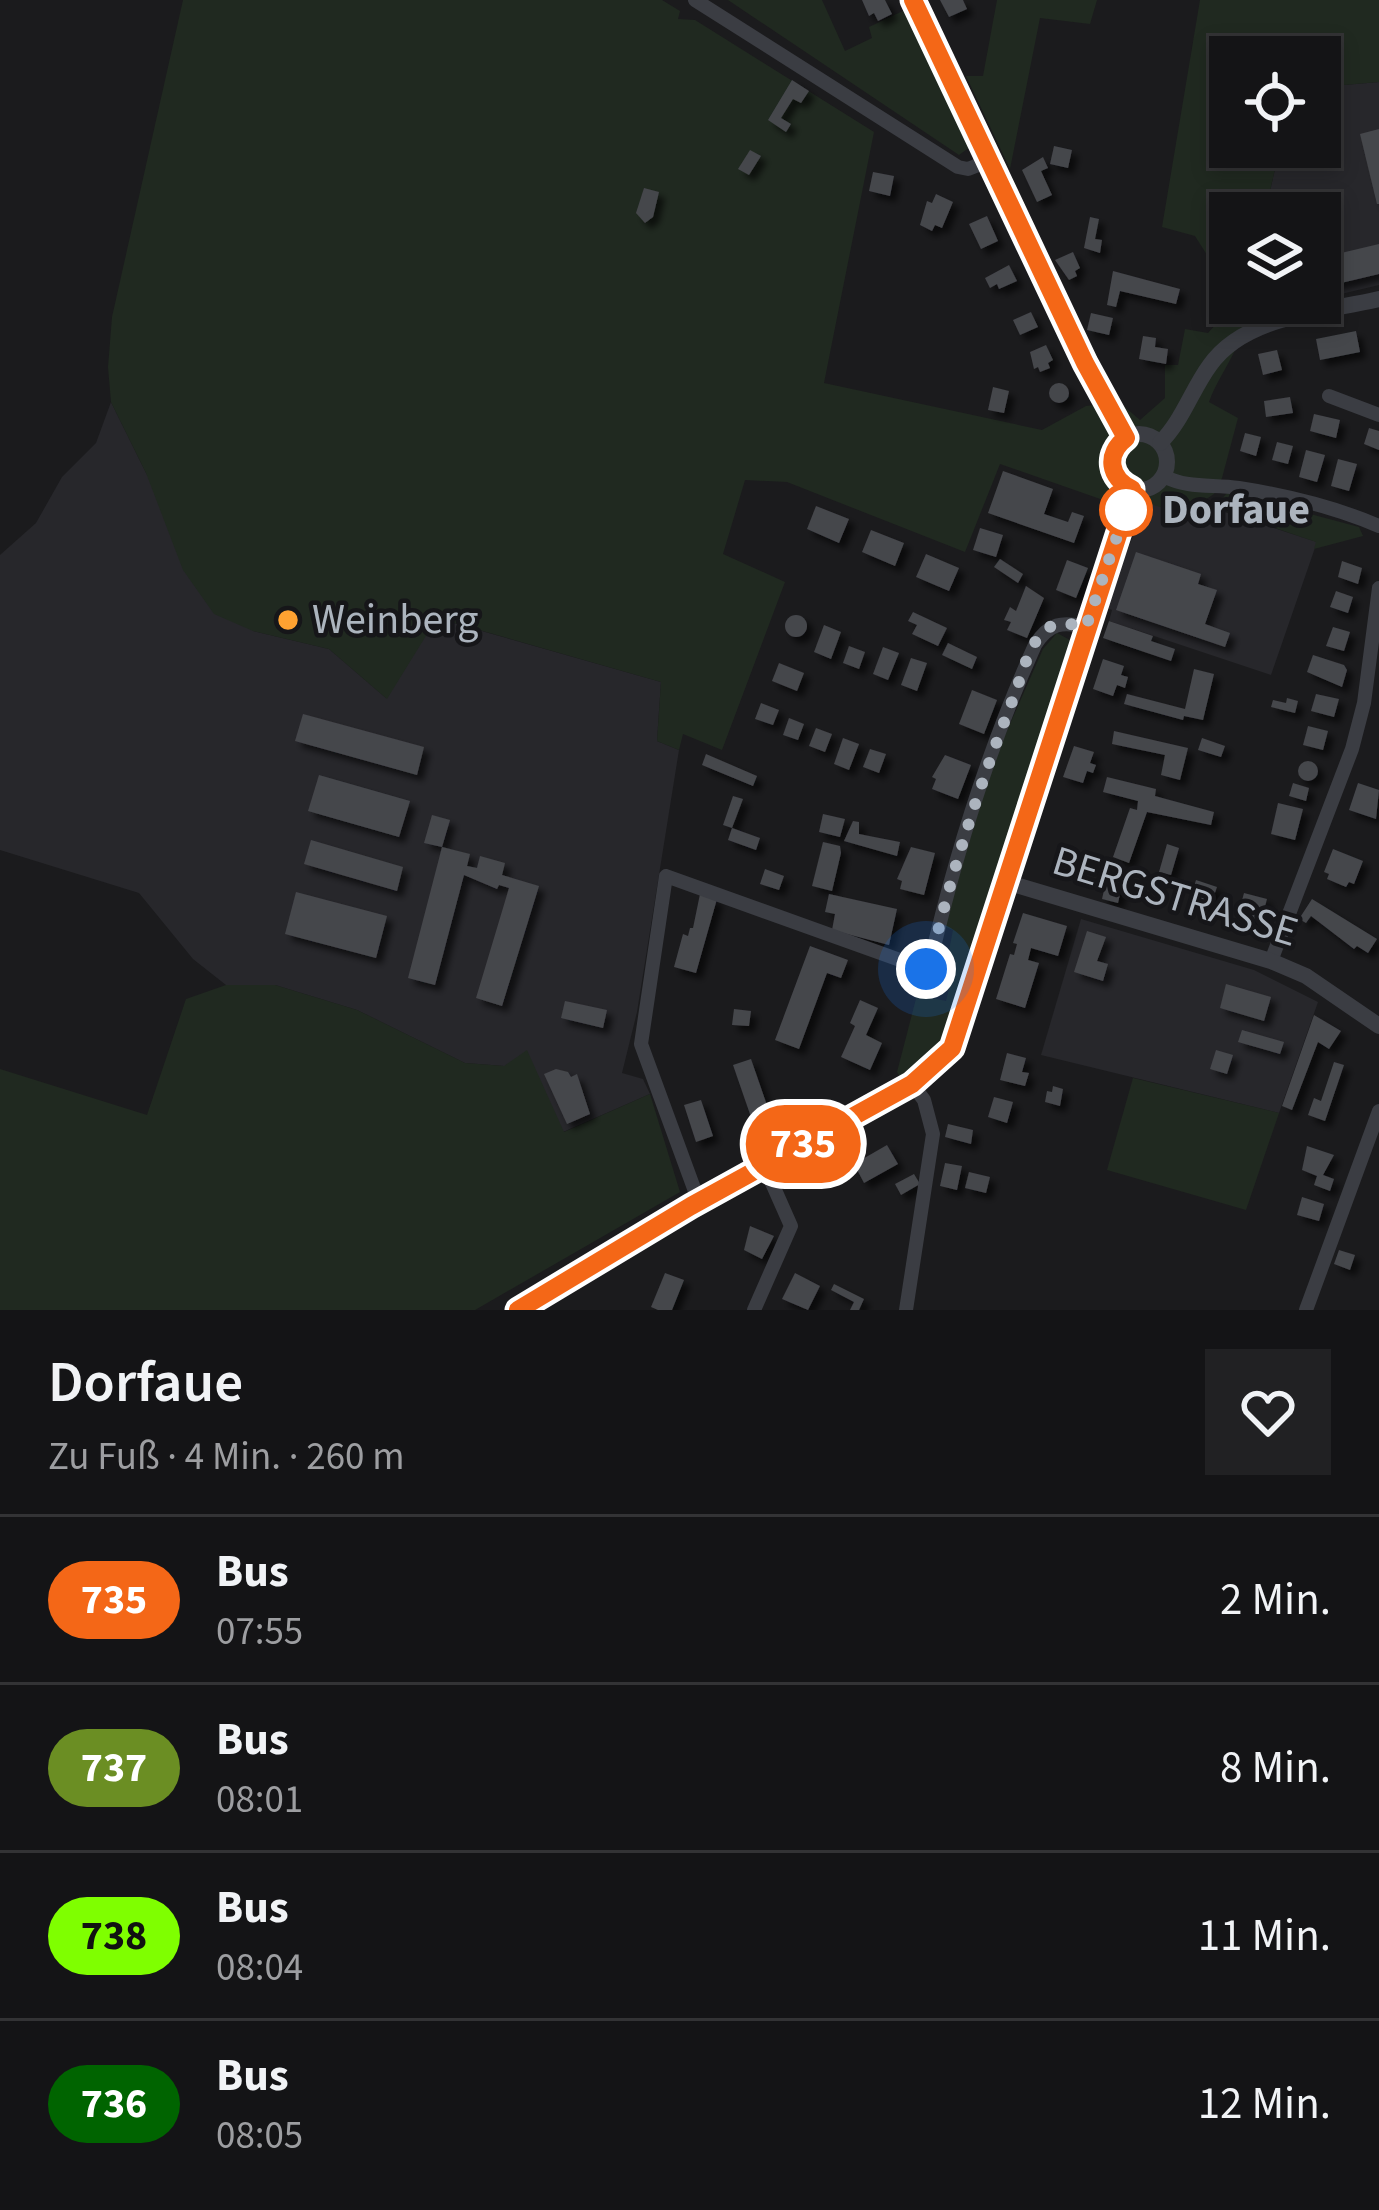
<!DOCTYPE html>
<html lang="de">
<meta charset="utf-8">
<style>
:root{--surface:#141416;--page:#212123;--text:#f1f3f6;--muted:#9d9ea1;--line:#333335}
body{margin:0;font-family:"Source Sans 3",sans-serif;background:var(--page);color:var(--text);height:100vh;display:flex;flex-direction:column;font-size:45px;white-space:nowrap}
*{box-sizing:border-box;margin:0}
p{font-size:39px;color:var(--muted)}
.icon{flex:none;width:66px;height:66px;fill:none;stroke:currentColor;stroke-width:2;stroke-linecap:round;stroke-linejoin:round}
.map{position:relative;height:1310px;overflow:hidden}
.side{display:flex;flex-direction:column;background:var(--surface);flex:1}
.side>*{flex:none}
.badge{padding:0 24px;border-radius:39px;font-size:42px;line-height:78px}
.fabs{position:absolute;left:1209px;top:36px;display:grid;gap:24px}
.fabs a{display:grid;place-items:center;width:132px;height:132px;border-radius:0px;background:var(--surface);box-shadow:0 6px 18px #0003,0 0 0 3px var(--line);font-size:60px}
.you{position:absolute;width:60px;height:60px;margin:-30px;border:9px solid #fff;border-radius:50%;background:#1a73e8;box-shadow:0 0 0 18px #1a73e833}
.map>.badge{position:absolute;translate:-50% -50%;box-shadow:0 0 0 6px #fff}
.round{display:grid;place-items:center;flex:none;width:126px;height:126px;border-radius:0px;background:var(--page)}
.overview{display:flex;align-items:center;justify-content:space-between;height:204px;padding:0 48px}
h1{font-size:57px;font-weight:600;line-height:90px}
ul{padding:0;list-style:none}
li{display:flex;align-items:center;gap:36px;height:168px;padding:0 48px;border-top:3px solid var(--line)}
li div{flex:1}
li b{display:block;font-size:45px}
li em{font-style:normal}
li .badge{min-width:132px;font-weight:700;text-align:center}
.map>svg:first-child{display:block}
</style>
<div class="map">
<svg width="1379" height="1310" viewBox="0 0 1379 1310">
<defs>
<filter id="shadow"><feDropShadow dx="6" dy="6" stdDeviation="3" flood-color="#0009"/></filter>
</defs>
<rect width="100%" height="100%" fill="#1b1b1d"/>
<g fill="#27272b">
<path d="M 1379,82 L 1379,285 L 1320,299 L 1320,213 L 1265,213 L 1280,147 L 1320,147 L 1320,87 Z"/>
<path d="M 111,402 L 146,473 L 253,631 L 329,649 L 386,698 L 436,618 L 661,682 L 657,741 L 679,750 L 637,1012 L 622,1073 L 643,1079 L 650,1094 L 563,1132 L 504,1066 L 465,1063 L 357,1010 L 275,985 L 226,985 L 193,959 L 139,893 L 0,850 L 0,555 L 36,523 L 62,477 L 96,443 Z"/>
<path d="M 1172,495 L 1317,542 L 1271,675 L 1109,621 L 1112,610 L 1105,607 L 1144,508 Z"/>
<path d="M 1081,919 L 1254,970 L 1318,1002 L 1279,1113 L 1041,1055 Z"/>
</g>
<g fill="#202920">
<path d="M 183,0 L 662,0 L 680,11 L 678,19 L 695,20 L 874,132 L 824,383 L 1042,430 L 1086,406 L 1119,402 L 1140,420 L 1165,398 L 1165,365 L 1178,365 L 1185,329 L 1208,333 L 1217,323 L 1223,301 L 1211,297 L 1214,266 L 1195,236 L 1162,227 L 1200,0 L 1379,0 L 1379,82 L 1320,87 L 1320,57 L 1230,57 L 1230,147 L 1280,147 L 1265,213 L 1230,213 L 1230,303 L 1245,303 C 1249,341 1221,369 1209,402 L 1238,418 L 1222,478 L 1214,494 L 1194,507 L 1171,499 L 1167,509 L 1150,504 L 1146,515 L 1000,464 L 965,552 L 787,482 L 745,480 L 723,554 L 785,582 L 722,750 L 683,734 L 679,750 L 657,741 L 661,682 L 437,618 L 387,699 L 329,649 L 253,631 L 214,614 L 183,570 L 146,473 L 111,402 L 108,367 L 112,317 Z"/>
<path d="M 728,0 L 822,0 L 845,51 L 872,38 L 869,27 L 905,10 L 970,147 L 959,155 Z"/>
<path d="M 997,0 L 1097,0 L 1090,24 L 1040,18 L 1010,169 L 966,76 L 983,76 Z"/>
<path d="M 1228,492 L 1359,527 L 1363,536 L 1314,549 L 1316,542 L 1214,507 Z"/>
<path d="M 1057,633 L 1070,640 L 947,1034 L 925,1064 L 901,1079 L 897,1072 L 917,995 L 946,1001 L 949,989 L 943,973 L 952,975 L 947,961 L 953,930 L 943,926 L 995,758 L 1043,649 Z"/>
<path d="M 226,985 L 275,985 L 357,1010 L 465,1063 L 504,1066 L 527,1050 L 564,1132 L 650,1094 L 680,1192 L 475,1310 L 0,1310 L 0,1069 L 147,1115 L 186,999 Z"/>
<path d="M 1133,1078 L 1279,1113 L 1246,1210 L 1107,1170 Z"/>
</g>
<g fill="#45464b" filter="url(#shadow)">
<path d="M 862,0 L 885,0 L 892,14 L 878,21 L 874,13 L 869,16 Z"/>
<path d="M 940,0 L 963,0 L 967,9 L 949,17 Z"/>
<path d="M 792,80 L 809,91 L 801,103 L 793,99 L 781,118 L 791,124 L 786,132 L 768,120 Z"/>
<path d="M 1379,129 L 1379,204 L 1377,204 L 1360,134 Z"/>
<path d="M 1054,146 L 1072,150 L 1068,168 L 1050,164 Z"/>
<path d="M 750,150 L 761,156 L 749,175 L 738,169 Z"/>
<path d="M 1043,157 L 1048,168 L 1041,171 L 1052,195 L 1037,202 L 1022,170 Z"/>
<path d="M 873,172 L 894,176 L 890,196 L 869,191 Z"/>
<path d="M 644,188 L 659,192 L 653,217 L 645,223 L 636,213 Z"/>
<path d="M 936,194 L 953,202 L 942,228 L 935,225 L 932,231 L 920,225 L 927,201 L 932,203 Z"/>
<path d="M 987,216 L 998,241 L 981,249 L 969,224 Z"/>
<path d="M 1090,217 L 1099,219 L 1095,239 L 1102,240 L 1100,253 L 1084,248 Z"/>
<path d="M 1379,244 L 1379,274 L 1320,288 L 1320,258 Z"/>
<path d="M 1073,252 L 1080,268 L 1075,271 L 1077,276 L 1069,280 L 1055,260 Z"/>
<path d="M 1009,265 L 1017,281 L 999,289 L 997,284 L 990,288 L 985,278 Z"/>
<path d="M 1113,271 L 1180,289 L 1176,304 L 1120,291 L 1116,307 L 1107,305 Z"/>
<path d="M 1031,312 L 1038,327 L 1020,335 L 1013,320 Z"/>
<path d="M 1091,313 L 1113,318 L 1109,335 L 1087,330 Z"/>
<path d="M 1356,331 L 1360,352 L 1320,360 L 1316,339 Z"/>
<path d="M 1143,336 L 1156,338 L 1155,347 L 1168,349 L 1166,364 L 1139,359 Z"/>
<path d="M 1046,345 L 1053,360 L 1048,363 L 1050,368 L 1040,372 L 1038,367 L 1034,369 L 1030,352 Z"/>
<path d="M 1277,350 L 1282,370 L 1263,375 L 1258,354 Z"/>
<circle cx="1059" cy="393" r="10"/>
<path d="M 993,387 L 1009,391 L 1004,413 L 988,410 Z"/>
<path d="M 1290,397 L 1293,413 L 1266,417 L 1264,401 Z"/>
<path d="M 1314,414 L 1340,420 L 1336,438 L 1310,431 Z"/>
<path d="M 1369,428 L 1379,431 L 1379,450 L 1364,444 Z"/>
<path d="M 1245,433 L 1261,437 L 1256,456 L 1240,451 Z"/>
<path d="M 1277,442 L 1293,446 L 1288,464 L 1272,460 Z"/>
<path d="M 1306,450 L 1325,455 L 1317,482 L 1299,477 Z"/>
<path d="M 1338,459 L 1357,464 L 1349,491 L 1331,486 Z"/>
<path d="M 1003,471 L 1053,489 L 1044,514 L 1068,522 L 1072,512 L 1084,516 L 1074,543 L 988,513 Z"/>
<path d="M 816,506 L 849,519 L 839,543 L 807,529 Z"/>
<path d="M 980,528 L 1003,535 L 996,557 L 973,550 Z"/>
<path d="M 871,530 L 904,543 L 895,566 L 862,552 Z"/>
<path d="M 1136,552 L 1201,574 L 1198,584 L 1217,590 L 1205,624 L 1230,633 L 1225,647 L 1116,610 Z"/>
<path d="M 926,554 L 959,568 L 949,591 L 916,577 Z"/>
<path d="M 1000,559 L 1023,574 L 1018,583 L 994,567 Z"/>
<path d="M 1067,560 L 1088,568 L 1076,598 L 1056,590 Z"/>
<path d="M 1342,561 L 1362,568 L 1358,584 L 1338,577 Z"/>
<path d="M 1026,586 L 1044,598 L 1027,638 L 1007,630 L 1011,622 L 1004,620 L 1010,607 L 1016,611 Z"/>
<path d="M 1336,591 L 1353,597 L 1348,613 L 1330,607 Z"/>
<path d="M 913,612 L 947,628 L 938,646 L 912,634 L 917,625 L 908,621 Z"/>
<circle cx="796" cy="626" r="11"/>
<path d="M 1109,621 L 1153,636 L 1151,641 L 1175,649 L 1171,661 L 1103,638 Z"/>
<path d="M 824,625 L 841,632 L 831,659 L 814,652 Z"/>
<path d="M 1333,627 L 1350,632 L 1344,651 L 1326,646 Z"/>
<path d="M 948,643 L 977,657 L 972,669 L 942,655 Z"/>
<path d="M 849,646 L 865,652 L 859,669 L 843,663 Z"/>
<path d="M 883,647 L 899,653 L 888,680 L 873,674 Z"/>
<path d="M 1313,655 L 1344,665 L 1347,670 L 1342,687 L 1307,672 Z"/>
<path d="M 911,658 L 927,663 L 917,691 L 901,685 Z"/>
<path d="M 1103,659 L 1124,666 L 1121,675 L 1128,677 L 1125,688 L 1117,685 L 1113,696 L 1093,689 Z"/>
<path d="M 779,663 L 804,673 L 797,691 L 772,681 Z"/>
<path d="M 1194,669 L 1214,674 L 1203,720 L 1184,716 L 1183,720 L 1124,704 L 1127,694 L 1185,709 Z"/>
<path d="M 972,690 L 997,700 L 984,734 L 959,724 Z"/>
<path d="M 1316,694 L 1339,699 L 1334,717 L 1311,711 Z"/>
<path d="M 1287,698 L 1298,701 L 1295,713 L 1271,707 L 1273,700 L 1286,703 Z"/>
<path d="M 761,703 L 779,710 L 773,725 L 755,719 Z"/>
<path d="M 303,714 L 424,747 L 417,775 L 295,741 Z"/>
<path d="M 789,718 L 804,724 L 798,740 L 783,735 Z"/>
<path d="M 1308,726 L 1328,731 L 1323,750 L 1303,745 Z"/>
<path d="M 816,728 L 832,734 L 825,752 L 809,746 Z"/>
<path d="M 1114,731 L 1188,748 L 1180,780 L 1161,775 L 1165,755 L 1112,744 Z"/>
<path d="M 843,738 L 859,744 L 849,770 L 834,764 Z"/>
<path d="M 1202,738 L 1225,746 L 1221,757 L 1198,750 Z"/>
<path d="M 1074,746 L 1094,752 L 1090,763 L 1096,765 L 1093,773 L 1087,771 L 1083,783 L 1063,777 Z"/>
<path d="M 870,749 L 886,754 L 879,773 L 863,767 Z"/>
<path d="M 706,754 L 757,776 L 753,786 L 702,765 Z"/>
<path d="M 945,755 L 971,765 L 958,799 L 932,789 L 936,779 L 932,777 Z"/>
<circle cx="1308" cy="771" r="10"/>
<path d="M 319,775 L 410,801 L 399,837 L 308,811 Z"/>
<path d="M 1107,777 L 1156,789 L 1155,796 L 1214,812 L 1211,825 L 1147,812 L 1129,863 L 1113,857 L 1130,808 L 1137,810 L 1138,801 L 1103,792 Z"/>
<path d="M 1293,783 L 1309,788 L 1306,801 L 1289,796 Z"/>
<path d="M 1358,783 L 1379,790 L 1376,819 L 1349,810 Z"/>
<path d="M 733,796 L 743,799 L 732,828 L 723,825 Z"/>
<path d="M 1278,803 L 1303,809 L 1295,840 L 1271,834 Z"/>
<path d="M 823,814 L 845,819 L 840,837 L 819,832 Z"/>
<path d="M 432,815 L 450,820 L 442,847 L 424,843 Z"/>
<path d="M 853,821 L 859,822 L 859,834 L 900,842 L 897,856 L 844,841 Z"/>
<path d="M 732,828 L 760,838 L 756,850 L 728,840 Z"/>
<path d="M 311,840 L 403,867 L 397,891 L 304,864 Z"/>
<path d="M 823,842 L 840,846 L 841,853 L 832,891 L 812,886 Z"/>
<path d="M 1167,844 L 1179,848 L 1171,875 L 1159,872 Z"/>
<path d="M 442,847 L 470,854 L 467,866 L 477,868 L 480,856 L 505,863 L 502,875 L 539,886 L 502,1006 L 476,998 L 509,888 L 499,885 L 497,889 L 464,875 L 435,985 L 408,978 Z"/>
<path d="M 911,847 L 935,853 L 924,895 L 900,889 L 902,881 L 897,879 Z"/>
<path d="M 1333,849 L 1363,861 L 1354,884 L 1349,882 L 1346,887 L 1327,879 L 1329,874 L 1324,872 Z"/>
<path d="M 765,869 L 784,876 L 779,890 L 760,884 Z"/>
<path d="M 1107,877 L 1123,881 L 1118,903 L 1102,899 Z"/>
<path d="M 1196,880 L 1217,887 L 1210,907 L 1190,901 Z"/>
<path d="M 296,892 L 387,916 L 376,958 L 285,934 Z"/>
<path d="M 1244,893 L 1267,899 L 1261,921 L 1238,915 Z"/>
<path d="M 700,894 L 717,899 L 696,973 L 674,967 L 683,934 L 688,936 L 690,928 L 693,928 Z"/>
<path d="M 829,894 L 897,909 L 889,945 L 832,930 L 835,914 L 825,912 Z"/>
<path d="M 1312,899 L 1377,939 L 1368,953 L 1357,946 L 1354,949 L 1311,916 L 1306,923 L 1299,919 Z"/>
<path d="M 1023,913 L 1067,926 L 1058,956 L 1031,948 L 1028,960 L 1039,963 L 1025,1008 L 996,999 L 1010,954 L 1014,955 L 1017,944 L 1013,943 Z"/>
<path d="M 1087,931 L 1106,937 L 1097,961 L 1108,964 L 1103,981 L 1074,972 Z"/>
<path d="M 810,946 L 848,960 L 841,978 L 827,973 L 799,1049 L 775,1040 Z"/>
<path d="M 1226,984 L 1271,997 L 1264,1021 L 1220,1008 Z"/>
<path d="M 860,1000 L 878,1008 L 866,1035 L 882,1043 L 870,1070 L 841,1057 L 855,1026 L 850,1023 Z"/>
<path d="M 565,1001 L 607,1010 L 603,1028 L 561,1018 Z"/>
<path d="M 734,1009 L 751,1011 L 749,1026 L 732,1025 Z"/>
<path d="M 1314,1015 L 1341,1031 L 1329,1049 L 1318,1042 L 1292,1110 L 1282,1106 Z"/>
<path d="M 1242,1030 L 1284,1042 L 1280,1054 L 1238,1042 Z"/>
<path d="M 1216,1050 L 1233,1055 L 1227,1074 L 1210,1069 Z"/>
<path d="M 1007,1053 L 1026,1058 L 1022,1072 L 1029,1073 L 1025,1086 L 1000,1080 Z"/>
<path d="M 751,1059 L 770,1114 L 752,1120 L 733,1065 Z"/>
<path d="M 1334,1062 L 1344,1065 L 1325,1121 L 1308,1115 L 1314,1098 L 1321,1101 Z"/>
<path d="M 556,1069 L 568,1072 L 571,1077 L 577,1074 L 590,1114 L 567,1124 L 544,1074 Z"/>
<path d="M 1053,1086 L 1063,1089 L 1060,1106 L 1045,1102 L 1047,1091 L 1052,1092 Z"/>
<path d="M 994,1097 L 1013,1102 L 1007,1123 L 988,1117 Z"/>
<path d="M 701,1100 L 713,1136 L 696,1142 L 684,1105 Z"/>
<path d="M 948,1124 L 973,1130 L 971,1144 L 945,1137 Z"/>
<path d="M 887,1145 L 898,1164 L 864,1183 L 854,1164 Z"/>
<path d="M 1307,1146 L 1334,1155 L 1323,1175 L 1334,1179 L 1330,1191 L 1314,1185 L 1317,1176 L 1302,1170 Z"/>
<path d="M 945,1163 L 962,1166 L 957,1190 L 940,1186 Z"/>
<path d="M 969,1172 L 990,1177 L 986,1193 L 965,1188 Z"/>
<path d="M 914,1174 L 920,1184 L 901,1195 L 895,1184 Z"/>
<path d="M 1302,1197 L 1324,1204 L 1319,1221 L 1297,1215 Z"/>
<path d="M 750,1226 L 774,1236 L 762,1259 L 744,1250 Z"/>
<path d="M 1339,1250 L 1355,1255 L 1350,1270 L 1334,1264 Z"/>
<path d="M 665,1273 L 684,1280 L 672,1310 L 658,1310 L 651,1307 Z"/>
<path d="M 795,1273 L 820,1286 L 808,1310 L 782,1299 Z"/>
<path d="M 834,1284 L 864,1299 L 859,1310 L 850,1310 L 854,1302 L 831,1290 Z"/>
</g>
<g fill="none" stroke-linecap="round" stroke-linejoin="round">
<g stroke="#3b3d43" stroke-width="14">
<path d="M 695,0 L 958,167 L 968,169 L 991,160"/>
<path d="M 1329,396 L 1379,415"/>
<path d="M 1163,476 C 1189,489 1211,484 1239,488 C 1284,495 1337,508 1379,526"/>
<path d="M 1271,961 L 1352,749 L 1364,703 L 1379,588"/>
<path d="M 699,1202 L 641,1044 L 666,876 L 925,969 L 930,964 C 955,855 989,747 1035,645 C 1049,623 1062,621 1086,627"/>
<path d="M 754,1310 L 791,1226 L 764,1165"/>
<path d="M 906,1310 L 933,1134 L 924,1100 L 912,1084"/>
<path d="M 1306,1310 L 1379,1111"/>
</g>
<g stroke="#3b3d43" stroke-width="16">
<path d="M 913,0 L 1085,363 L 1126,438"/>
<circle cx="1139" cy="462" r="28"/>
<path d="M 1160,443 C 1183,420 1191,391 1210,365 C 1245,315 1324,312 1379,299"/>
<path d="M 1006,882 L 1271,961 L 1306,976 L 1379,1026"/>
<path d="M 518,1310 L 699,1202 L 912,1084 L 952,1048 L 1132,489"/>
</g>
</g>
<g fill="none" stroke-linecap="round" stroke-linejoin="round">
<g stroke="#fff" stroke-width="27">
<path id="line" d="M 518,1310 L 691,1206 L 912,1084 L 952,1048 L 1129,501 L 1132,489 C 1109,478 1105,454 1126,438 L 1085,363 L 913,0"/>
</g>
<use href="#line" stroke="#f46717" stroke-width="18"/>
<path stroke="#acb4be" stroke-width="12" stroke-dasharray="0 21.6" d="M 926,969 L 930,964 C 951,874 979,786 1013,699 C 1021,679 1027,648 1043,632 C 1055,620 1072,624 1086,627 L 1126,510"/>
</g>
<circle fill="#fff" stroke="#f46717" stroke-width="6" cx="1126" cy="510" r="24"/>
<circle fill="#ffa231" stroke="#161619" stroke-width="4.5" cx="288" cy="620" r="12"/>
<g text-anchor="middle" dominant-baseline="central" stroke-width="9" stroke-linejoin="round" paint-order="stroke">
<g font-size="42" font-weight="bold" fill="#acb4be" stroke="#161619" text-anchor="start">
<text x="1162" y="510">Dorfaue</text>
</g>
<g font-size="42" fill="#acb4be" stroke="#161619" text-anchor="start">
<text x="312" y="620">Weinberg</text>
</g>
<g font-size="42" fill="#acb4be" stroke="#161619">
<text transform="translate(1175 897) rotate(17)">BERGSTRASSE</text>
</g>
</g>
</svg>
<div class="fabs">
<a><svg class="icon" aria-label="locate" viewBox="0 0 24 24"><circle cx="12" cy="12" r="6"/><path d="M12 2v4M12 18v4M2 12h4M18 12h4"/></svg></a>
<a><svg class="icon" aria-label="layers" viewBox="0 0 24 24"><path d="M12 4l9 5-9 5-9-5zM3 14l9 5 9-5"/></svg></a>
</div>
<div class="you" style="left:926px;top:969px"></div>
<b class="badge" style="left:803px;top:1144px;background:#f46717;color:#fff">735</b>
</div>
<section class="side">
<div class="overview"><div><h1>Dorfaue</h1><p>Zu Fuß · 4 Min. · 260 m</p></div><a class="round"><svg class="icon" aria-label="heart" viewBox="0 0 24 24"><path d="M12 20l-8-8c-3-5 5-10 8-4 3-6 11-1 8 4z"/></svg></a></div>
<ul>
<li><span class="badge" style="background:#f46717;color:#fff">735</span><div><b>Bus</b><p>07:55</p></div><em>2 Min.</em></li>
<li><span class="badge" style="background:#6b8e23;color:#fff">737</span><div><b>Bus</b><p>08:01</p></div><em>8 Min.</em></li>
<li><span class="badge" style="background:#7fff00;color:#111">738</span><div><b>Bus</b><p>08:04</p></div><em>11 Min.</em></li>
<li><span class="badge" style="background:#006400;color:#fff">736</span><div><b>Bus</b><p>08:05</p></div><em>12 Min.</em></li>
</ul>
</section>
